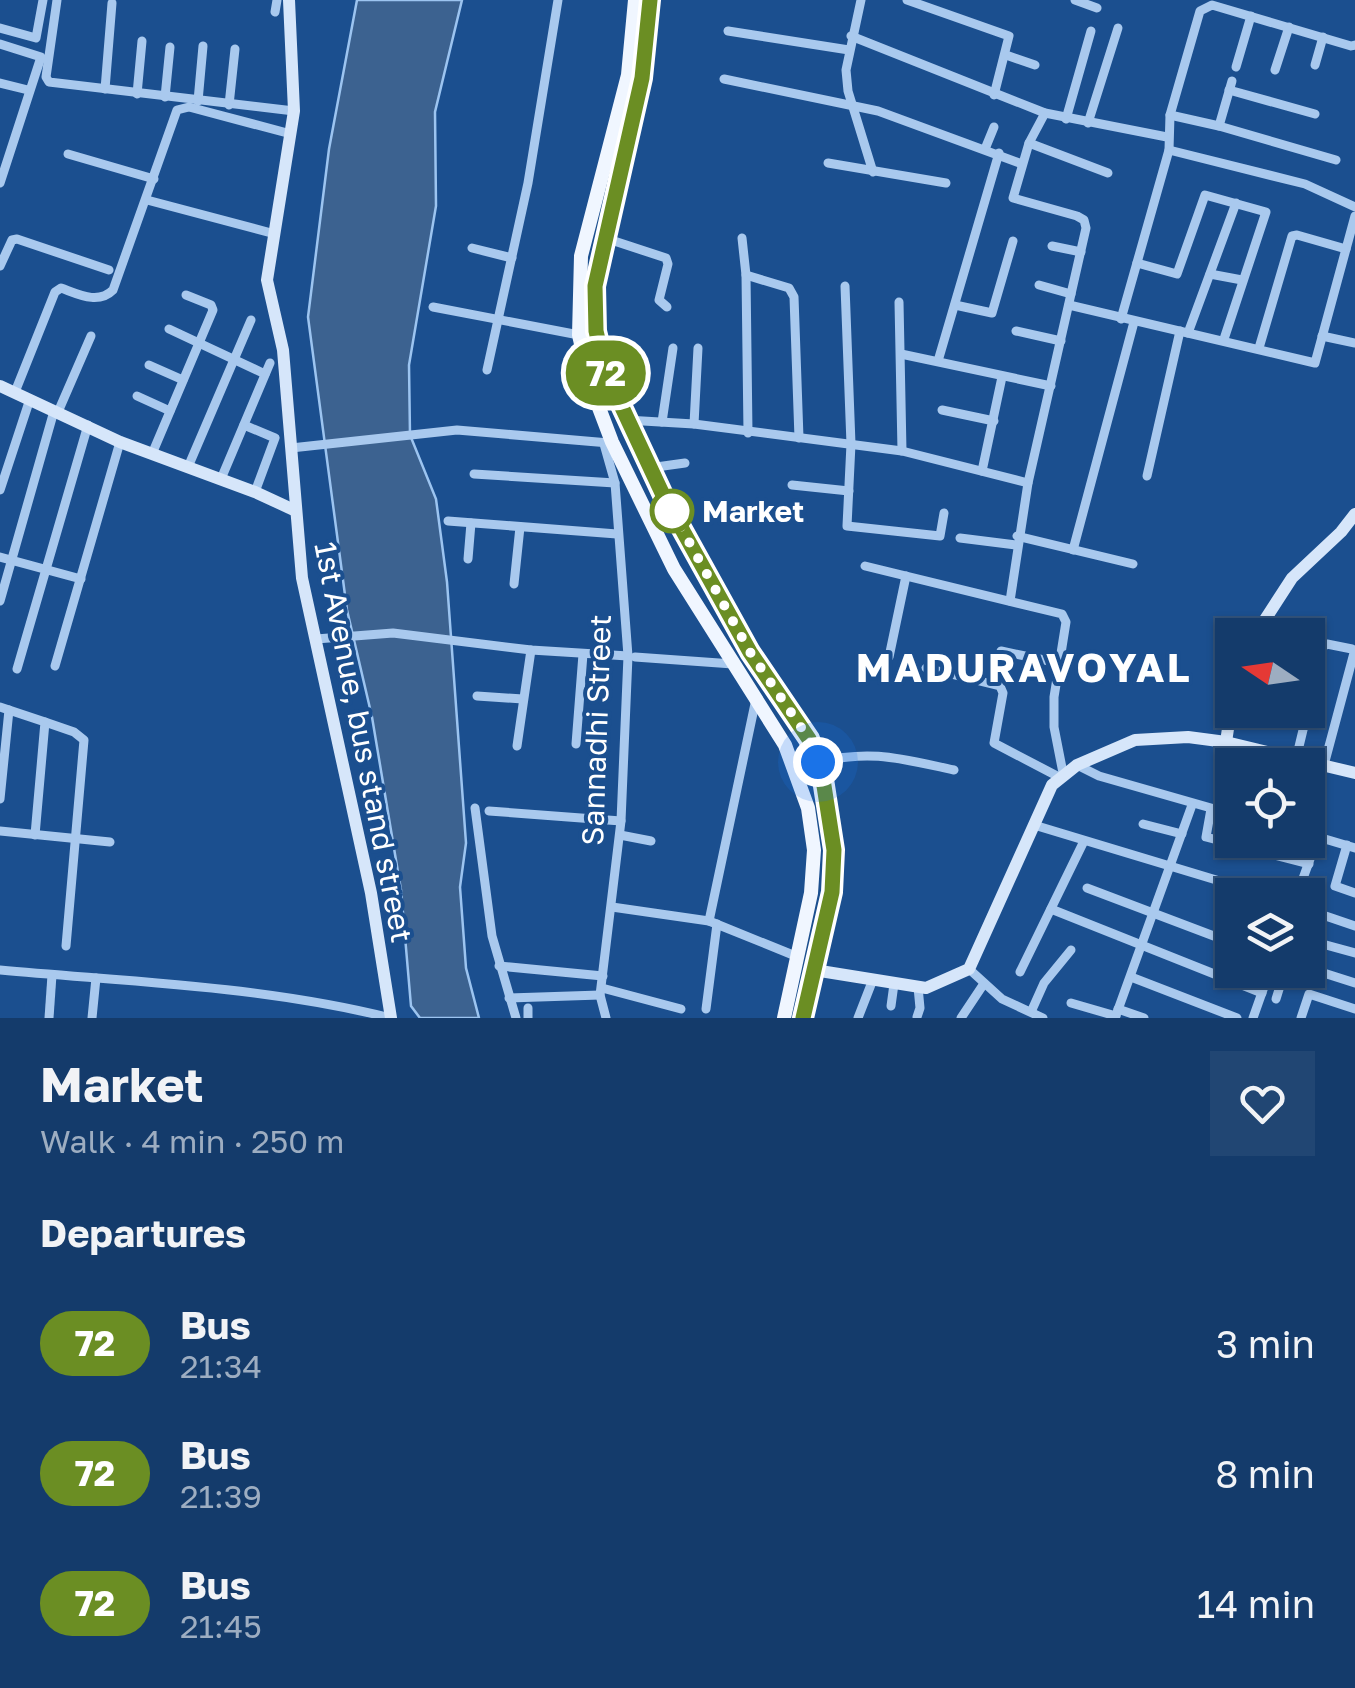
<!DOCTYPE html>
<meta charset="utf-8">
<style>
:root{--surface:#143b6b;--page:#214673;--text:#f1f3f6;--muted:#9dadc1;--line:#33557e}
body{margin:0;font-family:"Golos Text",sans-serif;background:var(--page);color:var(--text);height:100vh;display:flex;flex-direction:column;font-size:38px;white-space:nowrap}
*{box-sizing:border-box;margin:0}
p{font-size:32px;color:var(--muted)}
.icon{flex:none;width:55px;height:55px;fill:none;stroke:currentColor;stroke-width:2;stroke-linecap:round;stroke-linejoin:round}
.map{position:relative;height:1018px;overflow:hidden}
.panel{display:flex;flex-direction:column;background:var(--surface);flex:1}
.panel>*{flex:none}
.badge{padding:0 20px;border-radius:32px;font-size:35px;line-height:65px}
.needle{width:65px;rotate:283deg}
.controls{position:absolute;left:1215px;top:618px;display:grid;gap:20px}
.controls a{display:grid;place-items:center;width:110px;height:110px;border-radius:0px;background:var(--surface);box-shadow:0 2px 8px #0004,0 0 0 2px var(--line);font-size:50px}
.you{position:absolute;width:50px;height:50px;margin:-25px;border:8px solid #fff;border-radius:50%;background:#1a73e8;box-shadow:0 0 0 15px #1a73e833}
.map>.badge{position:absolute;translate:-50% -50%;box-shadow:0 0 0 5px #fff}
h2{padding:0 40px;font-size:38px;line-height:90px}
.round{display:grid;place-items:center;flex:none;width:105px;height:105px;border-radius:0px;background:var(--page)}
.overview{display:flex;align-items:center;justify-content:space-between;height:170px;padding:0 40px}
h1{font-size:48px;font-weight:700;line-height:75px}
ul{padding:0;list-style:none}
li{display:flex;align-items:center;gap:30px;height:130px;padding:0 40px}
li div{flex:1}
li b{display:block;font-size:38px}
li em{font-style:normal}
li .badge{min-width:110px;font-weight:700;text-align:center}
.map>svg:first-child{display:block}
</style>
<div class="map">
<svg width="1355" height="1018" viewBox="0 0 1355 1018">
<rect width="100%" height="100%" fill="#1b4f8f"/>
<path fill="#3c6290" stroke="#9cc4f0" stroke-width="2.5" d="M 357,0 L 462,0 L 435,112 L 436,206 L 409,365 L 410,435 L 436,499 L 447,582 L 466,843 L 460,887 L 466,968 L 479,1018 L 420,1018 L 411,1006 L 401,890 L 372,717 L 347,610 L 308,317 L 329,149 Z"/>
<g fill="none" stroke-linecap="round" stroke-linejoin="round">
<g stroke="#a9c9ee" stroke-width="9">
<path d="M 57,0 L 46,77 L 49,82 L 294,111"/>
<path d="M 861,0 L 846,70 L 848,91 L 873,172"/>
<path d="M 907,0 L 1009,36 L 994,95"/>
<path d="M 1075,0 L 1097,8"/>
<path d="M 275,12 L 277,0"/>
<path d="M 0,28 L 36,38 L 43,0"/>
<path d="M 728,31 L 849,50"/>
<path d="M 851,36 L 1045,113 L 1167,137"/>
<path d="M 0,44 L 41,57 L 0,183"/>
<path d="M 1006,55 L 1035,65"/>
<path d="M 1315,65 L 1323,37"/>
<path d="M 1236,67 L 1251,16"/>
<path d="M 1275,70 L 1289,27"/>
<path d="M 724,79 L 878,111 L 1022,164"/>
<path d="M 0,83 L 28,90"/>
<path d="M 105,89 L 112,3"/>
<path d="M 1229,90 L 1315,114"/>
<path d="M 137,94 L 142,41"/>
<path d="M 165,97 L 170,47"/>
<path d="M 198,101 L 203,46"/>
<path d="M 229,105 L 235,49"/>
<path d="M 1170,115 L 1219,126 L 1336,160"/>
<path d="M 1066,119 L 1091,31"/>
<path d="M 1088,123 L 1118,28"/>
<path d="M 1219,126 L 1232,81"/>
<path d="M 1029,143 L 1108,173"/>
<path d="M 985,149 L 994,127"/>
<path d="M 1169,150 L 1305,184 L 1355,207"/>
<path d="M 68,154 L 154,179"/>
<path d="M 828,163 L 946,183"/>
<path d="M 147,200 L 275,234"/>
<path d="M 605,238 L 666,258 L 668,264 L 659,300 L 667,307"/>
<path d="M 742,238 L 746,275 L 748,433"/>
<path d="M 1052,246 L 1081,252"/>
<path d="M 472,248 L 512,258"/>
<path d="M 1137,263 L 1177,274 L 1205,195 L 1266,212 L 1224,339"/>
<path d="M 0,266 L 12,240 L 17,239 L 109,270"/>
<path d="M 1210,274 L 1242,280"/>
<path d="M 746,275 L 789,288 L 794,297 L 799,438"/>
<path d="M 1039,285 L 1071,294"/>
<path d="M 845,286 L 851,444 L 847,526 L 940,536 L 944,513"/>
<path d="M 899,302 L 902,451"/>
<path d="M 955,305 L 992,313 L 1013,241"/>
<path d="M 1069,305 L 1315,363 L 1355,216"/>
<path d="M 433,307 L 579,335"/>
<path d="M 1121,319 L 1169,150 L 1170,115 L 1200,11 L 1212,5 L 1351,46 L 1355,45"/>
<path d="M 169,329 L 265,374"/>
<path d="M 1016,331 L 1061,341"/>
<path d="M 1188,333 L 1236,203"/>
<path d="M 1322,336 L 1355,343"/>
<path d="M 1259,348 L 1292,236 L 1297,235 L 1346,249"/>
<path d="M 901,354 L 1051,386"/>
<path d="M 938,361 L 999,153"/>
<path d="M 149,365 L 183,380"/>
<path d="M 487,370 L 528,183 L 558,0"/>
<path d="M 15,392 L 55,292 L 61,288 C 78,294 98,305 113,290 L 177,110 L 189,107 L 291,134"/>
<path d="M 137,396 L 170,411"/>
<path d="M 942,410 L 994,421"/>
<path d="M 58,412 L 91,336"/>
<path d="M 626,420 L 694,424 L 902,451 L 1028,483"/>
<path d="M 662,422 L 673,348"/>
<path d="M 694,424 L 698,348"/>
<path d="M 244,425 L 275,438 L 255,492"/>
<path d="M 604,444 L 615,483 L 628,656 L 621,821 L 600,995 L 606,1018"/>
<path d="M 291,448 L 457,430 L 609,443"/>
<path d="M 152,454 L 213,310 L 211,305 L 186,295"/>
<path d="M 188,467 L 251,320"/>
<path d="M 649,468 L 685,463"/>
<path d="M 982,471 L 1002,377"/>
<path d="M 474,474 L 615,483"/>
<path d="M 1147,476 L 1180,331"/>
<path d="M 221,479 L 270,363"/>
<path d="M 792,485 L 849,491"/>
<path d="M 0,490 L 30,399"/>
<path d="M 448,521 L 617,534"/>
<path d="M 1017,536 L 1133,564"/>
<path d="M 960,538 L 1016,545"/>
<path d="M 1073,550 L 1134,322"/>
<path d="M 0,557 L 81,579"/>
<path d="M 468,559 L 471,523"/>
<path d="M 865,566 L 1062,614 L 1066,622 L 1054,697 L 1054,727 L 1063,773"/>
<path d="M 514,584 L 520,527"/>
<path d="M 0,601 L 54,411"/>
<path d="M 1010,601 L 1028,483 L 1086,228 L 1084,220 L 1077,216 L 1013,198 L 1029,143 L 1045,113"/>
<path d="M 316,639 L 393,633 L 531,650 L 628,656"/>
<path d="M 1001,651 L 1059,663"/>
<path d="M 635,657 L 733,664"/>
<path d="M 889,657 L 906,576"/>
<path d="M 55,666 L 120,442"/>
<path d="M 926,668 L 1000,686 L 1003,693 L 994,743 L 1059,777"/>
<path d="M 17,669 L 88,425"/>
<path d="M 477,696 L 523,699"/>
<path d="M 0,707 L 45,722 L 35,835"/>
<path d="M 45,722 L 74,732 L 84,740 L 66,946"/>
<path d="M 576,744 L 583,654"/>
<path d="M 517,746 L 531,650"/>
<path d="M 1296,759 L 1323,647 L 1327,644 L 1352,649 L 1354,653 L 1324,765"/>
<path d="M 818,762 C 873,749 901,759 954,770"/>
<path d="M 1077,765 L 1099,776 L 1232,814"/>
<path d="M 0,799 L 9,710"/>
<path d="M 475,808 L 492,936 L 516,1018"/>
<path d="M 1211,809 L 1206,837 L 1309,864"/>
<path d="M 489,811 L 621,821"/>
<path d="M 1143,824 L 1182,834"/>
<path d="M 1034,825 L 1266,895"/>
<path d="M 0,831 L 110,842"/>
<path d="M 1308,834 L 1355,848"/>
<path d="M 620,835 L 651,841"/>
<path d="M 1347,845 L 1335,886 L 1355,893"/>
<path d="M 1087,888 L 1227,941"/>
<path d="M 1297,895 L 1318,837"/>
<path d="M 612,907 L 709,921 L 798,957"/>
<path d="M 1051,909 L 1262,993"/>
<path d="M 1308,910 L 1355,926"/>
<path d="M 709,921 L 756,699"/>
<path d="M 1315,942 L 1355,953"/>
<path d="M 499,966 L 603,976"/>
<path d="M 1308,968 L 1355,983"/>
<path d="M 969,969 L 1002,999 L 1043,1018"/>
<path d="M 0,970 C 130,982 263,986 391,1018"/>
<path d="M 1020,972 L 1084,841"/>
<path d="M 1131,977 L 1237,1018"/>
<path d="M 602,988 L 681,1009"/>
<path d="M 509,998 L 600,995"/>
<path d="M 1276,999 L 1285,970"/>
<path d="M 1071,1003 L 1116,1016"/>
<path d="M 891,1006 L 894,984"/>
<path d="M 706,1009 L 717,924"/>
<path d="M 1118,1009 L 1144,1018"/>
<path d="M 1031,1012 L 1044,983 L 1071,950"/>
<path d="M 917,1017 L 920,1008 L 918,987"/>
<path d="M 49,1018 L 52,975"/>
<path d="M 92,1018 L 96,978"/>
<path d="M 528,1018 L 528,1008"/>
<path d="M 858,1018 L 872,982"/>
<path d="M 961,1018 L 983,985"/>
<path d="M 1115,1018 L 1192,805"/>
<path d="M 1253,1018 L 1270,970"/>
<path d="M 1301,1018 L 1309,994 L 1355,1009"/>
</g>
<g stroke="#d6e6fa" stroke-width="12">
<path d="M 289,0 L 294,111 L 267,280 L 283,350 L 302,578 L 371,893 L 391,1018"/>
<path d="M 0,386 L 120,442 L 255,492 L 296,511"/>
<path d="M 1255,635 L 1292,578 L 1341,532 L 1355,514"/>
<path d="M 1226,742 L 1232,702"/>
<path d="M 814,970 L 926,988 L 969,969 L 1052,785 L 1077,765 L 1135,740 L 1188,737 L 1226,742 L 1355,773"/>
</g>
<g stroke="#f0f6ff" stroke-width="14">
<path d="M 635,0 L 628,75 L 581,256 L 579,335 L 590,384 L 612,442 L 674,569 L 785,745 L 808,808 L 814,850 L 811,893 L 784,1018"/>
<path d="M 650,0 L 642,78 L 595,286 L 596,331 L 605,373 L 663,495 L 749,652 L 809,739 L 823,773 L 834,850 L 832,893 L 802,1018"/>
</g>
</g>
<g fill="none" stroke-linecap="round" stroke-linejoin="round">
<g stroke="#fff" stroke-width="22">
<path id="line" d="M 650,0 L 642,78 L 595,286 L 596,331 L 606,373 L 663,495 L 750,652 L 809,739 L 822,773 L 834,850 L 832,892 L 803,1018"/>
</g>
<use href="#line" stroke="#6b8e23" stroke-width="15"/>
<path stroke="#fff" stroke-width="10" stroke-dasharray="0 18" d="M 672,511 L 750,652 L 809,739 L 818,762"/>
</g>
<circle fill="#fff" stroke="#6b8e23" stroke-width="5" cx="672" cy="511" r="20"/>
<g text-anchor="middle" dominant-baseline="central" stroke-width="8" stroke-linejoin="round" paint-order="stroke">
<g font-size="30" font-weight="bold" fill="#fff" stroke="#1b4f8f" text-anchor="start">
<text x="702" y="511">Market</text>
</g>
<g font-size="30" fill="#fff" stroke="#1b4f8f">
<text transform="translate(596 730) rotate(-88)">Sannadhi Street</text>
<text transform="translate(364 742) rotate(79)">1st Avenue, bus stand street</text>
</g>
<g font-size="40" font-weight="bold" letter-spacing="2.5" fill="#fff" stroke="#1b4f8f">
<text x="1024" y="667">MADURAVOYAL</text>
</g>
</g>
</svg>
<div class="controls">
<a><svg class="needle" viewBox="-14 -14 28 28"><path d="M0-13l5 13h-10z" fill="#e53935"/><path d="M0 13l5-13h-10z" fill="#9dadc1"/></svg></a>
<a><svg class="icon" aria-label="locate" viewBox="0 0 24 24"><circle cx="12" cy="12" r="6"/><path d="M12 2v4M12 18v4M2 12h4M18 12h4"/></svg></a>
<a><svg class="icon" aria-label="layers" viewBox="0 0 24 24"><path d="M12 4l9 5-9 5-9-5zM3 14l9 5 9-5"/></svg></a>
</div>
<div class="you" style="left:818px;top:762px"></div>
<b class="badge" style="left:606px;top:373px;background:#6b8e23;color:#fff">72</b>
</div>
<section class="panel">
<div class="overview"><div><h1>Market</h1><p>Walk · 4 min · 250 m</p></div><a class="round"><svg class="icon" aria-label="heart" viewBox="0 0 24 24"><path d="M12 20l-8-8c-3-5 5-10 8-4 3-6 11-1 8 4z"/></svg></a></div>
<h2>Departures</h2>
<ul>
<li><span class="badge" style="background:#6b8e23;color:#fff">72</span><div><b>Bus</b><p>21:34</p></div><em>3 min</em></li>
<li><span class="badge" style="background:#6b8e23;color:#fff">72</span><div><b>Bus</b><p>21:39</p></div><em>8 min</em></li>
<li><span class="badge" style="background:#6b8e23;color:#fff">72</span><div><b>Bus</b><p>21:45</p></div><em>14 min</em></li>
</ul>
</section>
